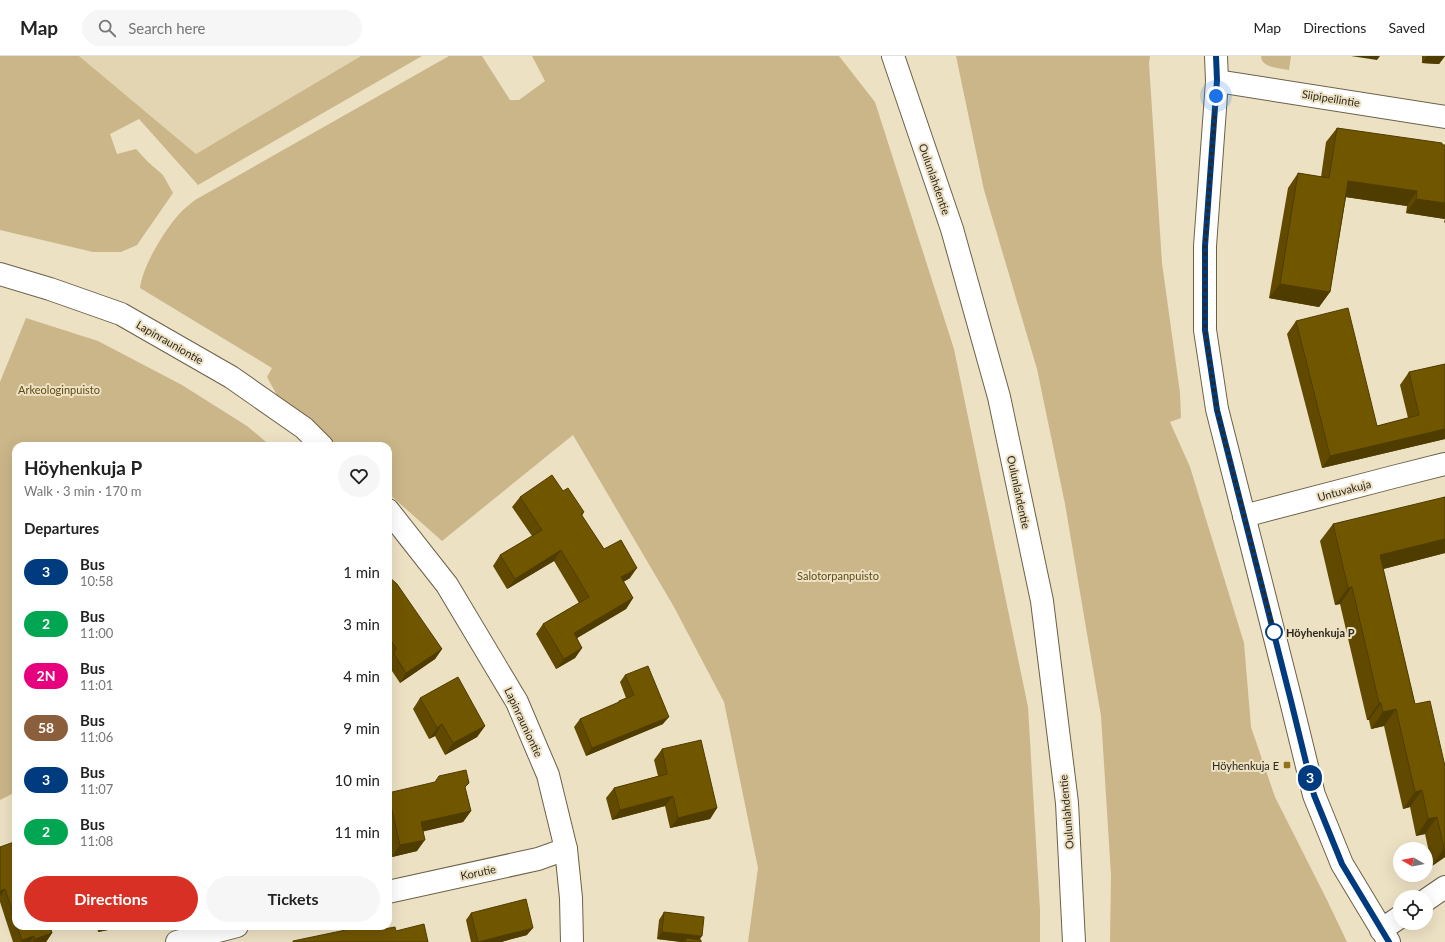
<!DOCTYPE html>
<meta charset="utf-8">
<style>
:root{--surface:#fff;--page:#f6f6f6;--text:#222;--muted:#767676;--line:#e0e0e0;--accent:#d93025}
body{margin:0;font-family:Lato,sans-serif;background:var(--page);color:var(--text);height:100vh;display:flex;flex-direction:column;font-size:15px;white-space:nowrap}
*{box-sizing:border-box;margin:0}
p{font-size:13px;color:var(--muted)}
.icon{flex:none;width:22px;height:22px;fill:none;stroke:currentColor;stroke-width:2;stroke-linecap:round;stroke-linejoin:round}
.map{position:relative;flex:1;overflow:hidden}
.panel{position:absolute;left:12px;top:386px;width:380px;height:488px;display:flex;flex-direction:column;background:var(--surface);border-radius:12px;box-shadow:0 4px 16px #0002}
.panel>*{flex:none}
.badge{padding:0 8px;border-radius:13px;font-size:14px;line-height:26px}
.needle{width:26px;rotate:279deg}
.buttons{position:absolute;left:1393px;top:786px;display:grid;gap:8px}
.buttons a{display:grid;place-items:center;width:40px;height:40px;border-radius:50%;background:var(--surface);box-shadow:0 4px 16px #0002;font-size:20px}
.you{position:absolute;width:20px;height:20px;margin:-10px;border:3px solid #fff;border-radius:50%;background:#1a73e8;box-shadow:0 0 0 6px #1a73e833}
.map>.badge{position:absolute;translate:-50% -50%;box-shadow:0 0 0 2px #fff}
h2{padding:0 12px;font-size:15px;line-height:36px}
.round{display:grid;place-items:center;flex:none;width:42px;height:42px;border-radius:21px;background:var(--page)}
.summary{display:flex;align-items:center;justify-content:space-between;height:68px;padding:0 12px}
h1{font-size:19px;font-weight:700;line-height:30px}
.cta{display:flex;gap:8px;margin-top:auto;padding:8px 12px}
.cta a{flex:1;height:46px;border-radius:24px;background:var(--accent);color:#fff;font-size:16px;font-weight:700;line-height:46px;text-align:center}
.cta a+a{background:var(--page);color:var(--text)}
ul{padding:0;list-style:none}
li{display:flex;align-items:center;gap:12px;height:52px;padding:0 12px}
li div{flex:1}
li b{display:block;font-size:15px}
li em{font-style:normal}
li .badge{min-width:44px;font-weight:700;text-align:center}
header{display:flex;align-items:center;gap:24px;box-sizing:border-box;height:56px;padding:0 20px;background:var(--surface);border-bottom:1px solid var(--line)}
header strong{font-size:19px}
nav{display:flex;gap:22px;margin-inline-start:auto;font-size:14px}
.search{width:280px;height:36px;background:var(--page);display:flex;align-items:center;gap:10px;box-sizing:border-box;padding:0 14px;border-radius:22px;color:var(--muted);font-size:15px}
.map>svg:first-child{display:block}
</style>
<header>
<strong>Map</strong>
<div class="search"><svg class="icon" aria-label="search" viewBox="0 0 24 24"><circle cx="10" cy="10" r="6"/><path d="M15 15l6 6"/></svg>Search here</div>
<nav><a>Map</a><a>Directions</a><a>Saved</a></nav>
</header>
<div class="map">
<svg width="1445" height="886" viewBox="0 0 1445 886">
<rect width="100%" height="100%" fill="#ede1c4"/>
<path fill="#e4d5b2" d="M 79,0 L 361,0 L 196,98 Z"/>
<g fill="#cab688">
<path d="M 0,0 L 79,0 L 196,98 L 361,0 L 422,0 L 198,129 L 139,63 L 110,78 L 117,98 L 136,93 L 148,106 L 163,119 L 173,137 L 137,189 L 121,196 L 93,196 L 0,174 Z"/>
<path d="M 449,0 L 482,0 L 510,44 L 519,44 L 545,25 L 532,0 L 839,0 L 875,46 L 954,293 L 1028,651 L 1040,854 L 1040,886 L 748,886 L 758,812 L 724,646 L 674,551 L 573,379 L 442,485 L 388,437 L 388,390 L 336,390 L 309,365 L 278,341 L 267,321 L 272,312 L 140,232 C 143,209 165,173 181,156 C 185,152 190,148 195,144 Z"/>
<path d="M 956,0 L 1150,0 L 1149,7 L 1162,207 L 1180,337 L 1181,362 L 1170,366 L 1190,411 L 1244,587 L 1251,671 L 1275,741 L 1327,844 L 1347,886 L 1110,886 L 1111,819 L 1101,660 L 1065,448 L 1037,313 L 984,134 Z"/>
<path d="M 1261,0 L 1291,0 L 1289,14 C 1280,12 1261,12 1261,0 Z"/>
<path d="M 26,262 L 98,285 L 182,329 L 247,370 L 271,390 L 16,390 L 16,736 L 0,744 L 0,326 Z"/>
</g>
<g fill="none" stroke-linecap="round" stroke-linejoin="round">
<g stroke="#6b6147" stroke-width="24">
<g id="minor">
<path d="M 1216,0 L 1217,25 L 1205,190 L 1205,274 L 1217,353 L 1291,645 L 1314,739 L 1342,808 L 1389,886"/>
<path d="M 1217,25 L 1445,61"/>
<path d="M 0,218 L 50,233 L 121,258 L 231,321 L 304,372 L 322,390"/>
<path d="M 388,454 L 447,529 L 517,646 L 548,719 L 566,793 L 571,842 L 572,886"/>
<path d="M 1244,460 L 1393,421 L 1445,408"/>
<path d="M 388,836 L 538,803 L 566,793"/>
<path d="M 1426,844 L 1445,831"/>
<path d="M 1381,874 L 1400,861"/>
<path d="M 177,886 L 237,870"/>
</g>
</g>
<g stroke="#6b6147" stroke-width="24">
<path id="major" d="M 893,0 L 952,173 L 999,341 L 1042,545 L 1067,747 L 1074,886"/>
</g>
<use href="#minor" stroke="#fff" stroke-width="22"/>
<use href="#major" stroke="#fff" stroke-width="22"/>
</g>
<g fill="#614a00">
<path d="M 1422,0 L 1445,0 L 1439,8 L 1422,7 Z"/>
<path d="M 1337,72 L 1445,89 L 1445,167 L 1444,166 L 1445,163 L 1406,157 L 1407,150 L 1346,141 L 1330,236 L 1319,251 L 1269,242 L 1288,132 L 1298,117 L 1321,121 L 1326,86 Z"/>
<path d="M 1296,265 L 1377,370 L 1408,362 L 1400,329 L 1409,316 L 1445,308 L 1445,383 L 1322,412 L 1287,278 Z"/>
<path d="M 563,435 L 584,456 L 582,460 L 604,493 L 630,522 L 623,526 L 633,542 L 626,553 L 577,582 L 582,592 L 575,602 L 556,613 L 536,578 L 543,568 L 579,547 L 554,505 L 507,533 L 493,510 L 500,499 L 532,480 L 512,451 L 520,441 Z"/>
<path d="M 1445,440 L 1445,497 L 1383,513 L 1415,648 L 1445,710 L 1445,801 L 1432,810 L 1425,778 L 1416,780 L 1410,751 L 1403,753 L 1384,670 L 1371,673 L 1369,664 L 1367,664 L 1340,548 L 1335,549 L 1320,485 L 1333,468 L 1444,442 Z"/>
<path d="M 388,520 L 442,593 L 435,603 L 400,627 L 388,609 L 388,606 L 390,601 L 388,599 Z"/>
<path d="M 625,619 L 663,668 L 586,700 L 574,671 L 580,663 L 618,647 L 619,645 L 626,642 L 620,626 Z"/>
<path d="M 420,642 L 485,670 L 477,681 L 445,699 L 435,680 L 429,683 L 413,653 Z"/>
<path d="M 662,693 L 717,752 L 710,763 L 670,772 L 665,750 L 612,764 L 606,742 L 614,732 L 658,720 L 654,704 Z"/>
<path d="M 465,731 L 471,755 L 463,766 L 423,775 L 417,795 L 392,801 L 388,784 L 388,737 Z"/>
<path d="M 0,791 L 16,793 L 16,870 L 50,870 L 52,877 L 46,886 L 13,886 L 0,846 Z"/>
<path d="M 664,856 L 699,884 L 701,886 L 680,886 L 657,883 L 659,864 Z"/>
<path d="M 471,857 L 527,879 L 501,886 L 471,886 L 466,864 Z"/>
<path d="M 97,870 L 119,870 L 118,872 L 98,876 Z"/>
</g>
<g fill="#4f3c00">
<path d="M 1351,0 L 1380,0 L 1377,4 Z"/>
<path d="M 1427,0 L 1445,0 L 1439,8 L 1422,7 Z"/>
<path d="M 1348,125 L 1417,135 L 1407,150 L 1338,140 Z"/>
<path d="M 1416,143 L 1445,147 L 1445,163 L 1406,157 Z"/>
<path d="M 1280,228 L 1330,236 L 1319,251 L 1269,242 Z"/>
<path d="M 1445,373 L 1445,383 L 1322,412 L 1330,400 Z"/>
<path d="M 1445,483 L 1445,497 L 1368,517 L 1380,499 Z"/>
<path d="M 561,494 L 554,505 L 507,533 L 515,523 Z"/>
<path d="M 637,512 L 630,522 L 613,532 L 621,521 Z"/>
<path d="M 1352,531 L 1340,548 L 1335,549 L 1348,532 Z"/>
<path d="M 633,542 L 626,553 L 567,588 L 574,577 Z"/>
<path d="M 582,592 L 575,602 L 556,613 L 564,603 Z"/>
<path d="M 442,593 L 435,603 L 400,627 L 406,617 Z"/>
<path d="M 1379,647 L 1381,647 L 1369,664 L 1367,664 Z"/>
<path d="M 1396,653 L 1384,670 L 1371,673 L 1383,656 Z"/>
<path d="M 669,661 L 663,668 L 586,700 L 592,692 Z"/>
<path d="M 442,668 L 435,680 L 429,683 L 437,672 Z"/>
<path d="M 485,670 L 477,681 L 445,699 L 453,687 Z"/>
<path d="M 1422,734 L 1410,751 L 1403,753 L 1415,736 Z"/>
<path d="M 673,740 L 665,750 L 612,764 L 620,754 Z"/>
<path d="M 717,752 L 710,763 L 670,772 L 678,762 Z"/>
<path d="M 471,755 L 463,766 L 413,778 L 421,766 Z"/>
<path d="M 1437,761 L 1425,778 L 1416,780 L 1428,763 Z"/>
<path d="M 425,784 L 417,795 L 392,801 L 400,789 Z"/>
<path d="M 1445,792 L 1445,801 L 1432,810 L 1444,792 Z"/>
<path d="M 5,833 L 0,840 L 0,835 Z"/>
<path d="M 102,870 L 119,870 L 118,872 L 98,876 Z"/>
<path d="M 533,872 L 527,879 L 501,886 L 478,886 Z"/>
<path d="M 662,876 L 702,880 L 698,886 L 686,882 L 684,886 L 657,883 Z"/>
<path d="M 52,877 L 46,886 L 32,886 L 35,883 Z"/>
<path d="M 34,880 L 30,886 L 21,886 L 22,884 Z"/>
</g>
<g fill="#715600" stroke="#4f3c00">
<path d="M 1337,72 L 1442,87 L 1442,89 L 1445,89 L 1445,147 L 1416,143 L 1417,135 L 1348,125 L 1330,236 L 1280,228 L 1298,117 L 1329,122 Z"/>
<path d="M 1348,252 L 1377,370 L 1419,359 L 1409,316 L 1445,308 L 1445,373 L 1330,400 L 1296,265 Z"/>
<path d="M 552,419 L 563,435 L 568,432 L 584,456 L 581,458 L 604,493 L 621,484 L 637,512 L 621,521 L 633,542 L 574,577 L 582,592 L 564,603 L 543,568 L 589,541 L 561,494 L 515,523 L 500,499 L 542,474 L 520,441 Z"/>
<path d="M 1445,441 L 1445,483 L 1380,499 L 1415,648 L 1430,645 L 1445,710 L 1445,792 L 1444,792 L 1437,761 L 1428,763 L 1422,734 L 1415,736 L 1396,653 L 1383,656 L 1381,647 L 1379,647 L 1352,531 L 1348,532 L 1333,468 Z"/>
<path d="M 388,520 L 397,528 L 442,593 L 406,617 L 394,598 L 396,592 L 388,580 Z"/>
<path d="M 648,610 L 669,661 L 592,692 L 580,663 L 619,646 L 619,645 L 634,639 L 625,619 Z"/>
<path d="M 458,621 L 485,670 L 453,687 L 442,668 L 437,672 L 420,642 Z"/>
<path d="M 701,684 L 717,752 L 678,762 L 673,740 L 620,754 L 614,732 L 667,718 L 662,693 Z"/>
<path d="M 466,714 L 469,727 L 465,731 L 471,755 L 421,766 L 425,784 L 400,789 L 388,737 L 435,726 L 439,720 Z"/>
<path d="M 14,786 L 16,793 L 16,866 L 5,833 L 0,835 L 0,791 Z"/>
<path d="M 526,843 L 533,872 L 478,886 L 471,857 Z"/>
<path d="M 664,856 L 704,861 L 702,880 L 662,876 Z"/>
<path d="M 424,868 L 428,886 L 293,886 L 293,885 L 360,871 L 360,870 L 378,870 L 379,874 L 395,871 L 396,875 Z"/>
<path d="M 17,870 L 50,870 L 52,877 L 35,883 L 34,880 L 22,884 Z"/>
<path d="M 686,882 L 701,884 L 701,886 L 686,886 Z"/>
</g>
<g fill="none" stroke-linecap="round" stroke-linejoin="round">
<g stroke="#fff" stroke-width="9">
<path id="line" d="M 1216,0 L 1217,24 L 1205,190 L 1205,274 L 1217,354 L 1291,645 L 1314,739 L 1342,808 L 1389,886"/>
</g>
<use href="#line" stroke="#003b80" stroke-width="6"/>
<path stroke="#2d281d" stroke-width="4" stroke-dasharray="0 7.2" d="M 1216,40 L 1205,190 L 1205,274 L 1217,354 L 1276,583 L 1274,576"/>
</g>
<circle fill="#fff" stroke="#003b80" stroke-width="2" cx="1274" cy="576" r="8"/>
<rect fill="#93731a" stroke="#ede1c4" stroke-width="1.5" x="1283" y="705" width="8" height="8" rx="2"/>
<g text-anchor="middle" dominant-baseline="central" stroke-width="4" stroke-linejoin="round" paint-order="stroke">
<g font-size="11" fill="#2d281d" stroke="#ede1c4">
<text transform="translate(1331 42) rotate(9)">Siipipeilintie</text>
<text transform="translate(935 123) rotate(71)">Oulunlahdentie</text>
<text transform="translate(170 286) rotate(30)">Lapinrauniontie</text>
<text transform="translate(1344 434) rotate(-15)">Untuvakuja</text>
<text transform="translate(1019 436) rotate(78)">Oulunlahdentie</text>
<text transform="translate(524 666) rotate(65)">Lapinrauniontie</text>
<text transform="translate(1066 756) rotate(-95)">Oulunlahdentie</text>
<text transform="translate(478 816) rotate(-12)">Korutie</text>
</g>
<g font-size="11" fill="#604b14" stroke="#ede1c4">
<text x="59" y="333">Arkeologinpuisto</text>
<text x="838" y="519">Salotorpanpuisto</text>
</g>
<g font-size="11" font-weight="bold" fill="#2d281d" stroke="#ede1c4" text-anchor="start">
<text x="1286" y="576">Höyhenkuja P</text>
</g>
<g font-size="11" fill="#2d281d" stroke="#ede1c4" text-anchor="end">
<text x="1279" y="709">Höyhenkuja E</text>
</g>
</g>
</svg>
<div class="buttons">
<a><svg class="needle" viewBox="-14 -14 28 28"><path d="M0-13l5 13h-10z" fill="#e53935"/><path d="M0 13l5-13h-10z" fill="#767676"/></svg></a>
<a><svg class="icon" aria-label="locate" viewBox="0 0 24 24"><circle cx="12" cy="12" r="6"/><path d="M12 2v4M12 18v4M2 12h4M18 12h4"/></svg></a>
</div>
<div class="you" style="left:1216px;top:40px"></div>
<b class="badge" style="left:1310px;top:722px;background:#003b80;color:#fff">3</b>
<section class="panel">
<div class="summary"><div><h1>Höyhenkuja P</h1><p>Walk · 3 min · 170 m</p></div><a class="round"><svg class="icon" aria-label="heart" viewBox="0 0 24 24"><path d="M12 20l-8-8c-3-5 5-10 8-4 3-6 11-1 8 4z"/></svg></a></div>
<h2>Departures</h2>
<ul>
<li><span class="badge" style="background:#003b80;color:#fff">3</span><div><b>Bus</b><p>10:58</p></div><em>1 min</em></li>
<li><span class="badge" style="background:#00a651;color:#fff">2</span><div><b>Bus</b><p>11:00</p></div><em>3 min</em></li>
<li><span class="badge" style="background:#e6007e;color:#fff">2N</span><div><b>Bus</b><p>11:01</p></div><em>4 min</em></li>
<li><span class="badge" style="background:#8b5e3c;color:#fff">58</span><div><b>Bus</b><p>11:06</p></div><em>9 min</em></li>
<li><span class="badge" style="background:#003b80;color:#fff">3</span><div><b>Bus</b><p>11:07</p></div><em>10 min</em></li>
<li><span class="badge" style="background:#00a651;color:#fff">2</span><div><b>Bus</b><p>11:08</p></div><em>11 min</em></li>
</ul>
<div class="cta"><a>Directions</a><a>Tickets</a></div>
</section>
</div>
